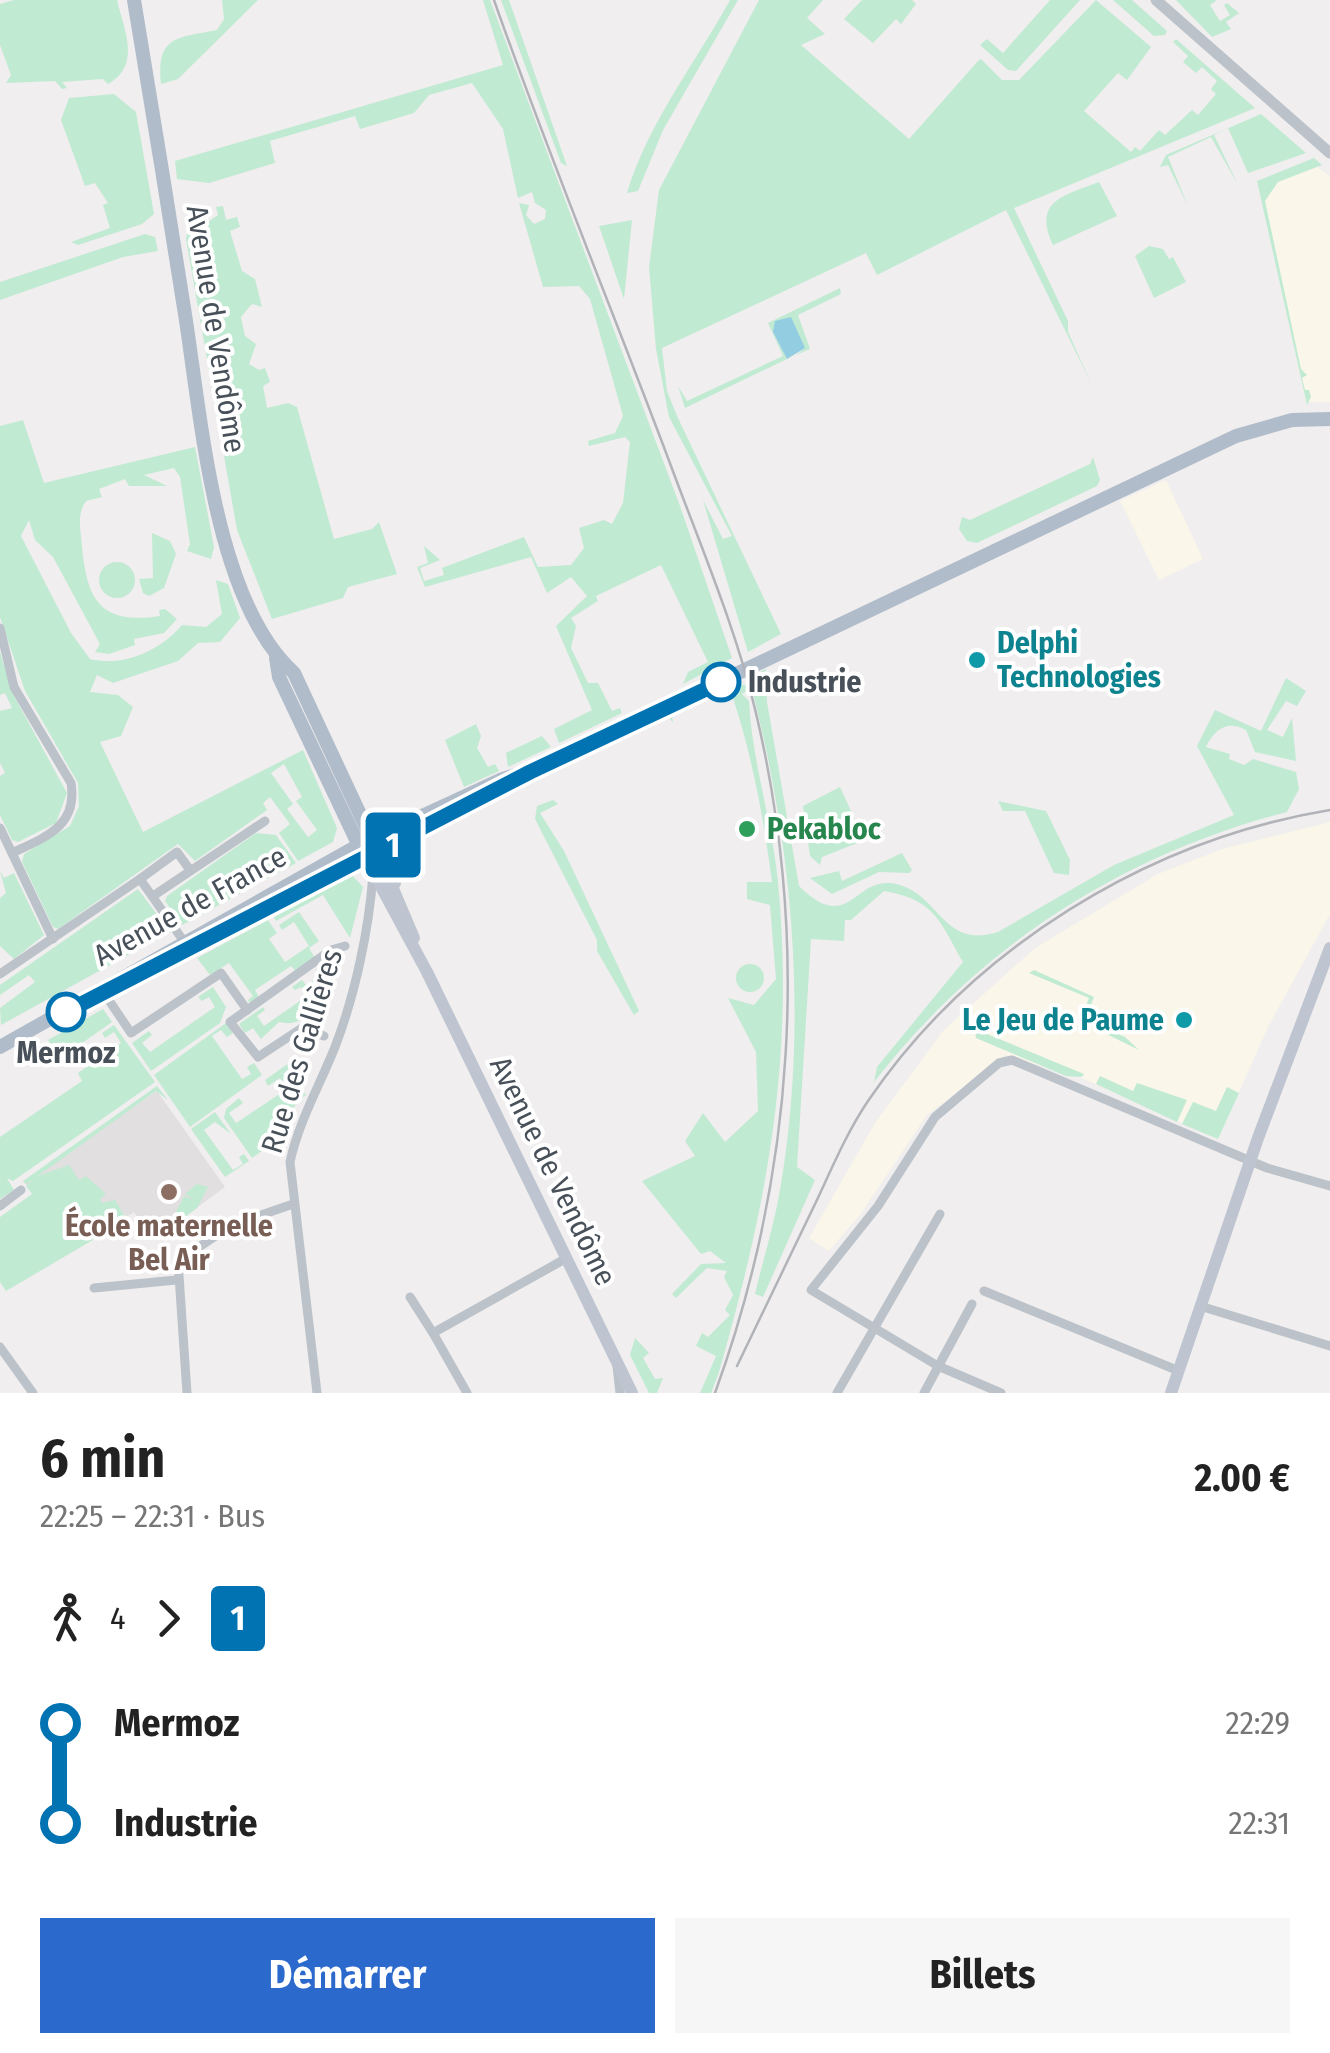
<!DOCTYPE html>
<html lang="fr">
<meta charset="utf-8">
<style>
:root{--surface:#fff;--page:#f6f6f6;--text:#222;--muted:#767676;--accent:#2c69cc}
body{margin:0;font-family:"Fira Sans Condensed",sans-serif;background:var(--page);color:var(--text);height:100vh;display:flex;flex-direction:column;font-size:38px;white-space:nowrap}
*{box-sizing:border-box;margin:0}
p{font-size:32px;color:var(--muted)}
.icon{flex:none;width:55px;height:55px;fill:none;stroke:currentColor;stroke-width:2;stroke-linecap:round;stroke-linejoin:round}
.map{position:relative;height:1393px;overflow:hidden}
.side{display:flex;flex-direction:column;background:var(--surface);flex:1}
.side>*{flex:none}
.badge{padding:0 20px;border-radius:8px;font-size:35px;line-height:65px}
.map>.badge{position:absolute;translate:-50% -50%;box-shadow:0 0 0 5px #fff}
.legs{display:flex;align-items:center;gap:15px;height:110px;padding:0 40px;font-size:32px}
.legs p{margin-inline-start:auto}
.overview{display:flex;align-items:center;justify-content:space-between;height:170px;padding:0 40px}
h1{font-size:55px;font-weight:700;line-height:75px}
.cta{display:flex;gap:20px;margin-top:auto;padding:20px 40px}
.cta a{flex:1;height:115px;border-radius:0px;background:var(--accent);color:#fff;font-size:40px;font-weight:700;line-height:115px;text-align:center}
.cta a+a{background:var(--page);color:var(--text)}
ul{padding:0 40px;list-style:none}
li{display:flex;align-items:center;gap:35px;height:100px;font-size:38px}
li i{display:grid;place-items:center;width:15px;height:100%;margin:0 12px;background:currentColor}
li i::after{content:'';width:25px;height:25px;margin:-12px;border:8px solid;border-radius:50%;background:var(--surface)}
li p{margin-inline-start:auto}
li:first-child i{background:linear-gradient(#0000 50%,currentColor 0)}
li:last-child i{background:linear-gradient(currentColor 50%,#0000 0)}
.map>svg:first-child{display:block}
</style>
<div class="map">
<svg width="1330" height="1393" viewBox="0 0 1330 1393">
<rect width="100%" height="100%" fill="#f0eeee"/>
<g fill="#faf6e9">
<path d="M 1310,162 L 1330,176 L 1330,402 L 1306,402 L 1259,183 Z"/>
<path d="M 1166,480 L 1203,559 L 1159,580 L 1120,501 Z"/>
<path d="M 1330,822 L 1330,914 L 1268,1027 L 1218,1139 L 1082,1078 L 1005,1055 L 927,1115 L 862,1212 L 829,1251 L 809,1238 L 875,1123 L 943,1031 L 1035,948 L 1158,874 L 1222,849 Z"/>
</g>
<path fill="#e1dfdf" d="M 157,1091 L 225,1187 L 153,1240 L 134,1212 L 77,1248 L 23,1181 Z"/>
<g fill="#c1ead3" fill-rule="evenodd">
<path d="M 14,0 L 117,0 C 124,30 142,65 108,84 L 103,79 L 62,82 L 67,88 L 62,89 L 55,81 L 6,83 L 11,75 L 0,45 L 0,4 Z"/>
<path d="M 222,0 L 258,0 L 178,79 L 161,84 C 156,36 176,38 217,30 L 224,19 Z"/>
<path d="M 483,0 L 490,0 L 680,506 L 732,658 L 683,684 L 688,672 L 708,662 L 661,565 L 596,596 L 598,601 L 571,618 L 576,626 L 571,648 L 588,683 L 598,683 L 612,711 L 620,708 L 622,713 L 559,743 L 554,729 L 592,710 L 556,626 L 587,596 L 571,577 L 547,593 L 531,557 L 425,587 L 417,567 L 428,563 L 424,546 L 440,560 L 420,568 L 424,581 L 444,575 L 442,568 L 524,537 L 538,567 L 571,565 L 584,548 L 579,528 L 604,520 L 612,524 L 623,503 L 630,442 L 625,437 L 589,446 L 588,441 L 615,433 L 623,416 L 590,299 L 579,286 L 543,287 L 519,203 L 529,205 L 526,215 L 534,224 L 545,219 L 546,210 L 535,203 L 532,192 L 518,198 L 503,129 L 472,83 L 429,95 L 414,113 L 360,129 L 355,116 L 270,141 L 275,163 L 209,183 L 177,179 L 175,161 L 503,65 Z"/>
<path d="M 501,0 L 509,0 L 567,166 L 561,163 Z"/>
<path d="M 730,0 L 738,0 L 663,130 L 638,191 L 627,193 C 648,123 695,64 730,0 Z"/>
<path d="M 759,0 L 823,0 L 807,18 L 825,34 L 801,45 L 909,139 L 978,61 L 981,59 L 1002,80 L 1019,80 L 1096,0 L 1151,47 L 1127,80 L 1118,73 L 1084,111 L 1131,152 L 1135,147 L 1140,151 L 1159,130 L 1165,135 L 1192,110 L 1198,115 L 1216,94 L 1211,89 L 1217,81 L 1202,67 L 1196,73 L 1183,62 L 1188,56 L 1173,42 L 1176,39 L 1255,108 L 1014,208 L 1068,321 L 1068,332 L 1091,383 L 1006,210 L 877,275 L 866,253 L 662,348 L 667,391 L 677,416 L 781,634 L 748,652 L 703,500 L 723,539 L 732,536 L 669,417 L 656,349 L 649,267 L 659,190 Z"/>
<path d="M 862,0 L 912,0 L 916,4 L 901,24 L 896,19 L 873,43 L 844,19 Z"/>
<path d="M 1050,0 L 1080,0 L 1016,71 L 1008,70 L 980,45 L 987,39 L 1003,53 Z"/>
<path d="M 1113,0 L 1132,0 L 1167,31 L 1165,35 L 1154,36 Z"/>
<path d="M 1176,0 L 1217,0 L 1210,5 L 1220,21 L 1230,15 L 1224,5 L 1227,3 L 1239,13 L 1226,22 L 1231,29 L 1212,37 Z"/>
<path d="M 114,94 L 136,112 L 154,214 L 142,224 L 78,245 L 71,242 L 110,228 L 103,205 L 108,203 L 95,183 L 85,186 L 61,120 L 69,98 Z"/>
<path d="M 1261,114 L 1306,153 L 1248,173 L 1228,128 L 1214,135 L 1238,185 L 1211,137 L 1168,157 L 1188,206 L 1168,165 L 1160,167 L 1166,155 Z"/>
<path d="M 1314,158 L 1322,165 L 1278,182 L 1265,201 L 1301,369 L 1307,375 L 1302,378 L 1305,390 L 1309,390 L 1311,397 L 1307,405 L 1257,181 Z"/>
<path d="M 1099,182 L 1117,216 L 1053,245 C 1033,201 1062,196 1099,182 Z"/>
<path d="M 223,206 L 226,220 L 237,217 L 240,227 L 230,231 L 242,271 L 255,279 L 262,307 L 252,304 L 241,317 L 245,336 L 256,344 L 249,364 L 259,370 L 265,368 L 270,382 L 263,386 L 267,408 L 288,403 L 297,407 L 334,539 L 372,529 L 379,522 L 397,574 L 348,587 L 343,598 L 272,619 L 237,530 L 186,239 L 188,227 L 193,232 L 218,215 L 216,207 Z"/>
<path d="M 632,220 L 624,299 L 599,226 Z"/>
<path d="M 145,234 L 155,237 L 158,251 L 123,257 L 0,300 L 0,282 Z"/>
<path d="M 1149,246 L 1163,249 L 1169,259 L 1173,257 L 1186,282 L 1154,298 L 1135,256 Z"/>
<path d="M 840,288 L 841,294 L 798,315 L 810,349 L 796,355 L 805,348 L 773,332 L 787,359 L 685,408 L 678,386 L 687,401 L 783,356 L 768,323 Z"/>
<path d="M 23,420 L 44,483 L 195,447 L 214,547 L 211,559 L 187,551 L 190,544 L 180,477 L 174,468 L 144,475 L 167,486 L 129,486 L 125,479 L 99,489 L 102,497 L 86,501 C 76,515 81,530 82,547 C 87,601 101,625 160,616 L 159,610 L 165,609 L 177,619 L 164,633 L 134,639 L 135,645 L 109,654 L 95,652 L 100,644 L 53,557 L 35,540 L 29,520 L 21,536 L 71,633 L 90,659 C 124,667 160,651 182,625 L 206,627 L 222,614 L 216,580 L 228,584 L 240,618 L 220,642 L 198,643 L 178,661 L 113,683 L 97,675 L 90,692 L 118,695 L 133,707 L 121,736 L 100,742 L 143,832 L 303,750 L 337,828 L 333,842 L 298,861 L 279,833 L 290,824 L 270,797 L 263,803 L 267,810 L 195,861 L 178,844 L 58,929 L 53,927 L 22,862 L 24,854 L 70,826 L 79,806 L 78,783 L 25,691 L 0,617 L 0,426 ZM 284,764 L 302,797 L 296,801 L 317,830 L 308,837 L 287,809 L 293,804 L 271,773 Z"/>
<path d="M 1093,457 L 1100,480 L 1097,486 L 977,543 L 967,541 L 959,529 L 962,517 L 970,520 L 1090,464 Z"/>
<path d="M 152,533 L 170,541 L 176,554 L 164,588 L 149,596 L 143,593 L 139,579 L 153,578 Z"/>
<circle cx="117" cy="580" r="18"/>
<path d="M 0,652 L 13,694 L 67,793 L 56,823 L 18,842 L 12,840 L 0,815 L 0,776 L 5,773 L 0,763 L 0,711 L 12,708 L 5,693 L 0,695 Z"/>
<path d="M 766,669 L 767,702 L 799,886 C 852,938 853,871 900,885 C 941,898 944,949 998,932 L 1114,865 L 1234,815 L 1197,746 L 1215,710 L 1261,731 L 1286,678 L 1306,691 L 1297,706 L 1286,701 L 1267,730 L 1283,737 L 1292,718 L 1296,761 L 1255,752 L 1246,730 C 1228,720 1215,728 1206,747 L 1230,754 L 1229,759 L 1244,765 L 1253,759 L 1296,772 L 1299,789 L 1287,812 C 1121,855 980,946 874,1082 L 877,1067 L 963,962 C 939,920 935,900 884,891 L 851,920 L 845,920 L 844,941 L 811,939 L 797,1167 L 815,1180 L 763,1297 L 755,1294 C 763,1260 774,1225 780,1190 C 809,1021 793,843 749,678 Z"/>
<path d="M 737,684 L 746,685 L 747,691 L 742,694 L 749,701 C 752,761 772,821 778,882 C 795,1058 767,1204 719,1372 L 711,1393 L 700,1393 L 716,1356 L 696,1346 L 702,1333 L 708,1337 L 730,1315 L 725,1310 L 733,1295 L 724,1277 L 727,1271 L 707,1268 L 676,1298 L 672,1294 L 701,1264 L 726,1263 L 710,1251 L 701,1254 L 642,1181 L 695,1156 L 685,1141 L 703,1113 L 725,1142 L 758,1111 L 756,1052 L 728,998 L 754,1005 L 776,979 L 770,905 L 747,899 L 747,882 L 772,882 C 764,819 751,752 733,698 L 725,699 L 721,693 L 672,715 L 673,723 L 668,716 Z"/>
<path d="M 476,724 L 481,736 L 477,748 L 488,767 L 495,764 L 499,771 L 464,787 L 445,740 Z"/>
<path d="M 542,736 L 551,747 L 508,767 L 506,753 Z"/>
<path d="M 840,787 L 855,820 L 848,824 L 854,837 L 862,834 L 865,840 L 822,857 L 820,865 L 810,856 L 803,806 Z"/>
<path d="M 553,800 L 558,804 L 540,813 L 564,851 L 639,1011 L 634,1015 L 597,951 L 597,940 L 535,819 L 537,806 Z"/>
<path d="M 998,801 L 1046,811 L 1070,860 L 1069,875 L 1054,873 L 1025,811 L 1003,811 Z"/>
<path d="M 256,833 L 276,835 L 296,863 L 182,925 L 165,901 L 167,896 Z"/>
<path d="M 902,853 L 912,870 L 909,873 L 879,872 L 832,894 L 810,878 L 839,871 L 842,881 Z"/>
<path d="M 0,871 L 4,878 L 14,873 L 44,935 L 14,959 L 0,946 L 0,898 L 6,893 Z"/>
<path d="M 351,874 L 363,887 L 350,938 L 323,895 L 276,921 L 272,914 Z"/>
<path d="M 138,889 L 170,932 L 1,1025 L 0,1008 L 35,982 L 29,975 L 0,995 L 0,985 Z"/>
<path d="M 299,912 L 319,941 L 309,948 L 315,958 L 296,971 L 291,966 L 255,990 L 259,997 L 253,1002 L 247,1001 L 253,996 L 229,963 L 210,975 L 197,958 L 268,920 L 277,933 L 269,939 L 285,962 L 309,946 L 294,922 L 282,930 L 279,925 Z"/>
<circle cx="750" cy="978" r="14"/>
<path d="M 320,967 L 323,971 C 317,994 311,1030 279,1022 L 261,1039 L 253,1028 L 245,1033 L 239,1024 L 263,1007 L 265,1010 L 257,1016 L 264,1026 L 307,996 L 301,987 L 295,990 L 292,987 L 302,980 L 306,985 L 320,976 L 316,970 Z"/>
<path d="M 1034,970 L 1094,997 L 1085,1020 L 1125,1037 L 1139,1050 L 1084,1023 L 1077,1028 L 1089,998 L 1029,973 Z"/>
<path d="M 213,987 L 226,1007 L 220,1023 L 151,1071 L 132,1043 L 149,1031 L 152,1035 L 142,1043 L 150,1052 L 215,1007 L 209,997 L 202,1001 L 198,997 Z"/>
<path d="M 103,1009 L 112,1022 L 61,1058 L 48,1040 Z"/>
<path d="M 226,1023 L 233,1033 L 227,1037 L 221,1030 L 212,1036 L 242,1079 L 251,1074 L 247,1067 L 254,1063 L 262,1075 L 190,1127 L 154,1075 Z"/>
<path d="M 114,1025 L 155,1082 L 13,1181 L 7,1178 L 14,1190 L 0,1199 L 0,1137 L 82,1081 L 78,1073 L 121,1043 L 114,1032 L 105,1038 L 102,1033 Z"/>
<path d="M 975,1029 L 1084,1074 L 1082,1077 L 1066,1076 L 976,1038 Z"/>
<path d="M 296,1058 L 293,1074 L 279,1073 L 292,1076 L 306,1095 L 296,1103 L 285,1129 L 291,1131 L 252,1158 L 224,1118 L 226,1109 L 239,1098 L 243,1103 L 229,1113 L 236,1123 L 287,1089 L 280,1078 L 268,1086 L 265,1080 Z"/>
<path d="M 1100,1076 L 1133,1091 L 1137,1083 L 1187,1100 L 1177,1122 L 1096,1084 Z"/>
<path d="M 157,1086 L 168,1100 L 156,1091 L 38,1176 L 69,1165 L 79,1180 L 86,1176 L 106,1194 L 100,1199 L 102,1203 L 115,1200 L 127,1220 L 6,1291 L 0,1282 L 0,1217 L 32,1194 L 26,1186 L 33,1180 L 26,1184 L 23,1181 Z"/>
<path d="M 1227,1087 L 1239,1093 L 1218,1139 L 1182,1124 L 1193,1102 L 1216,1111 Z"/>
<path d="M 215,1112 L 231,1134 L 215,1122 L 204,1130 L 233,1170 L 243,1164 L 239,1157 L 244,1154 L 249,1161 L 225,1177 L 191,1129 Z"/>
<path d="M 197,1184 L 208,1187 L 197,1208 L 153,1240 L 140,1221 L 172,1220 L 184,1196 L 195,1200 L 185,1194 Z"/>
<path d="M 635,1338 L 649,1353 L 643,1358 L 655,1379 L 663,1378 L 657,1393 L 649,1393 L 630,1355 Z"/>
</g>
<path fill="#93cde2" d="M 791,317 L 805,348 L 787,359 L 773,332 L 775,321 Z"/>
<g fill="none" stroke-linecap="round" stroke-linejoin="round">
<g stroke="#bbc2c9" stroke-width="9">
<path d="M 0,628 L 14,687 L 71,783 C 78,826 46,837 12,853"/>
<path d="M 0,828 L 53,939"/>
<path d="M 153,896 L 265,821"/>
<path d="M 185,943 L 140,879 L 177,852 L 190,870"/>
<path d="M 0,974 L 140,879"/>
<path d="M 100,987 L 131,1033 L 221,973 L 247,1010 L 230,1022 L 258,1057 L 302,1028 L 324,1036"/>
<path d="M 247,1010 L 331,950 L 345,946"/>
<path d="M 0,1206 L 21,1190"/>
<path d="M 94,1288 L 176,1280"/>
<path d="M 984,1291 L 1179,1371"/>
<path d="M 410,1297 L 433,1333"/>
<path d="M 1200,1306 L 1330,1346"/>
<path d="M 0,1347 L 33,1393"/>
<path d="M 617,1366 L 620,1393"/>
<path d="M 187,1393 L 178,1261 L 232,1225 L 293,1204"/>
<path d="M 317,1393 L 290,1162 C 299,1121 319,1087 335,1047 C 355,995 369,930 373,874"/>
<path d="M 467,1393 L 433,1333 L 565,1259"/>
<path d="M 837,1393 L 940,1214"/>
<path d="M 924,1393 L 972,1304"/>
<path d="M 1001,1393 L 938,1366 L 811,1290 L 878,1206 L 935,1117 L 999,1063 L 1012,1060 L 1267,1168 L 1330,1186"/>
</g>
<path stroke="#bbc2c9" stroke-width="11" d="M 1156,0 L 1330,153"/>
<g stroke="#bec5d0" stroke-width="12">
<path d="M 378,853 L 414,938"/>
<path d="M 366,859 L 427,972 L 632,1393"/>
<path d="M 395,883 L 393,859 L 401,841"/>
<path d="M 1171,1393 L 1258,1138 L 1330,948"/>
</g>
<g stroke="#b1bcca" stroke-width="14">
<path d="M 134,0 C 151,103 168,205 184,308 C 201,412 213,600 294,673 L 378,853"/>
<path d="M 276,658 L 279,677 L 362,852"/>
<path d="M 136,978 L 521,778"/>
<path d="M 0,1047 L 359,845 L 500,780 L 547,764 L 1236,436 L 1292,420 L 1330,419"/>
</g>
<g stroke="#b1b3b8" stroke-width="2.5">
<path d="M 494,0 C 549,157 613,311 671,466 C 701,547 735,626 755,709 C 810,937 795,1173 715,1393"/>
<path d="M 737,1366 C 763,1311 790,1257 816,1202 C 832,1168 847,1132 868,1101 C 972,948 1148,840 1330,810"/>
</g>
</g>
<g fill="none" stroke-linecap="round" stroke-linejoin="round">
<g stroke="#fff" stroke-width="22">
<path id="line-1" d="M 66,1012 L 530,772 L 721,682"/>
</g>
<use href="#line-1" stroke="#0173b2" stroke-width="15"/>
</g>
<g fill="#0f9aa8" stroke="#fff" stroke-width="4">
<circle cx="977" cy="660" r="10"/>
<circle cx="1184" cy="1020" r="10"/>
</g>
<g fill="#fff" stroke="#0173b2" stroke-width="5">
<circle cx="721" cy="682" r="18"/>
<circle cx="66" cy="1012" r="18"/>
</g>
<circle fill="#2e9e5b" stroke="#fff" stroke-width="4" cx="747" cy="829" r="10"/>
<circle fill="#8d6e63" stroke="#fff" stroke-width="4" cx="169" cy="1192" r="10"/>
<g text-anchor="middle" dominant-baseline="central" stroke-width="8" stroke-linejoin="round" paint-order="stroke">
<g font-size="30" fill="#485059" stroke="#fff">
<text transform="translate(216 329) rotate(81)">Avenue de Vendôme</text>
<text transform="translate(190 906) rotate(-29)">Avenue de France</text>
<text transform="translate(302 1051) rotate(-73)">Rue des Gallières</text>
<text transform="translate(553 1171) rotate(64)">Avenue de Vendôme</text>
</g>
<g font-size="30" font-weight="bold" fill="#0d838f" stroke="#fff" text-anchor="start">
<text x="997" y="643">Delphi<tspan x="997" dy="34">Technologies</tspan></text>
<text x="1164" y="1020" text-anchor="end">Le Jeu de Paume</text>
</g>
<g font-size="30" font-weight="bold" fill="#485059" stroke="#fff" text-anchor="start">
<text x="748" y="682">Industrie</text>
<text x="66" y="1053" text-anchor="middle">Mermoz</text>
</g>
<g font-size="30" font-weight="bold" fill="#27864d" stroke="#fff" text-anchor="start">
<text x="767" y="829">Pekabloc</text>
</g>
<g font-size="30" font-weight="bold" fill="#785e54" stroke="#fff">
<text x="169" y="1226">École maternelle<tspan x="169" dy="34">Bel Air</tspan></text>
</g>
</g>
</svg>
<b class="badge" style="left:393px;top:845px;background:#0173b2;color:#fff">1</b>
</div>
<section class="side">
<div class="overview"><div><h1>6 min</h1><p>22:25 – 22:31 · Bus</p></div><b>2.00 €</b></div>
<div class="legs"><svg class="icon" aria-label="walk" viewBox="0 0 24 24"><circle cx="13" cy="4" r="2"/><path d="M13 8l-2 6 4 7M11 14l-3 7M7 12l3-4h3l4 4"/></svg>4<svg class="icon" aria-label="forward" viewBox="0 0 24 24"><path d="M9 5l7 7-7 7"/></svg><b class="badge" style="background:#0173b2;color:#fff">1</b></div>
<ul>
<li><i style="color:#0173b2"></i><b>Mermoz</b><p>22:29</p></li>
<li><i style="color:#0173b2"></i><b>Industrie</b><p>22:31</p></li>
</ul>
<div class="cta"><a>Démarrer</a><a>Billets</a></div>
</section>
